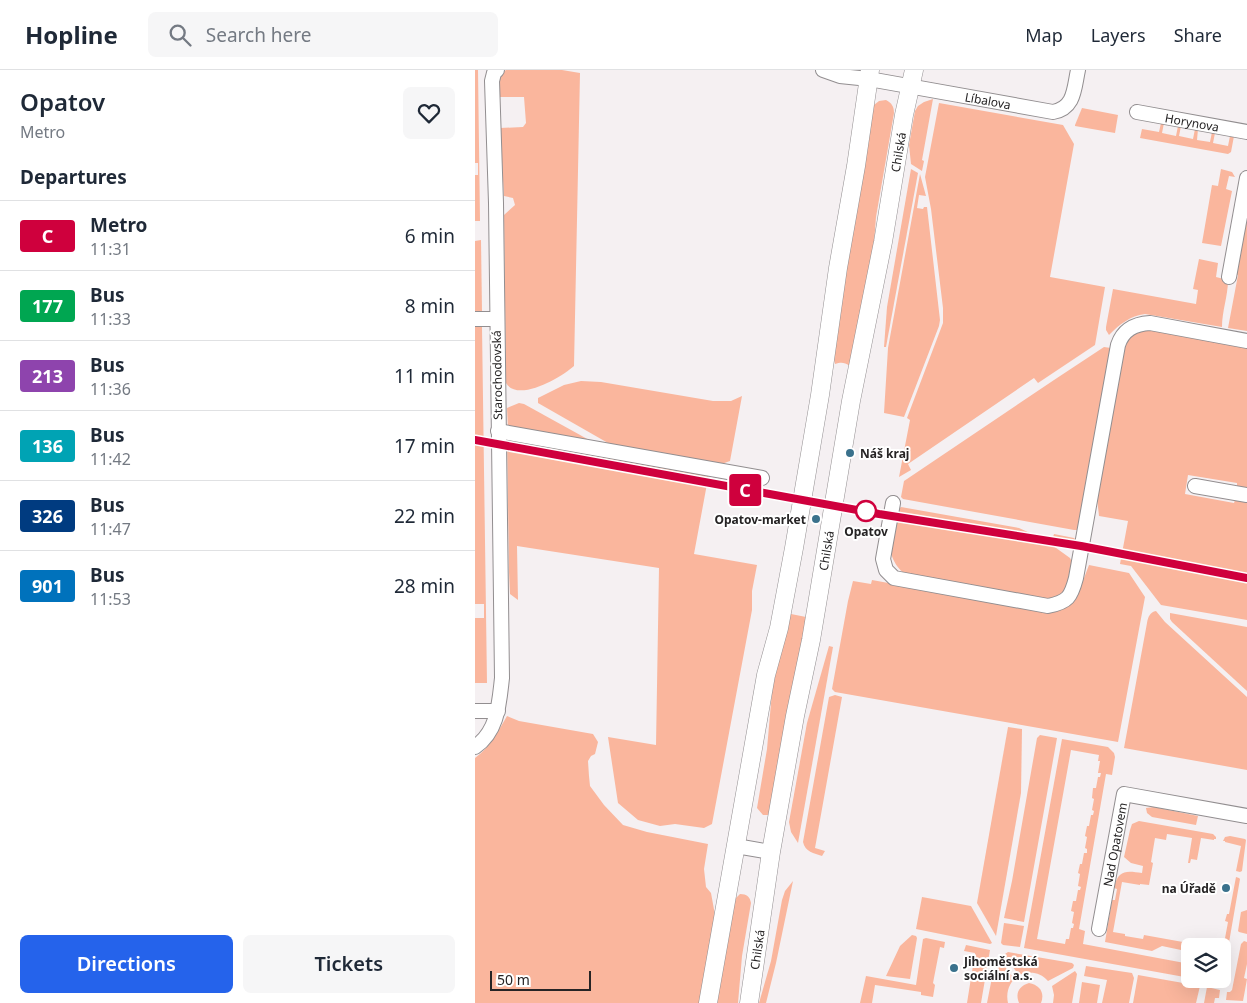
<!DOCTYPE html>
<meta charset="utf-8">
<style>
:root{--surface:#fff;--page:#f6f6f7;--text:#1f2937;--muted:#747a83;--line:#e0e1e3;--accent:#2563eb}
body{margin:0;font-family:"Noto Sans",sans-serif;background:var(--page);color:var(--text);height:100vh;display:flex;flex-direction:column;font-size:19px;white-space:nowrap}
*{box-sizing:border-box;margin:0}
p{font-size:16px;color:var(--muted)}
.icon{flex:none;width:28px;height:28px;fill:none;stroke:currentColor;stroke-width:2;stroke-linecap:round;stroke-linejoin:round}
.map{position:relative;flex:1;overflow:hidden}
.side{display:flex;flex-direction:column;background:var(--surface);width:475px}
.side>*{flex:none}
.badge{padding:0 10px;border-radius:4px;font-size:18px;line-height:32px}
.fabs{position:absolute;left:706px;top:868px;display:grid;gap:10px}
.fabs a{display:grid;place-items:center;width:50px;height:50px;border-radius:8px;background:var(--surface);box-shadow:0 5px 20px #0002;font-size:25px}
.scale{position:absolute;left:15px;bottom:12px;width:101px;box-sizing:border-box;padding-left:5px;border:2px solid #262425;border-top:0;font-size:14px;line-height:18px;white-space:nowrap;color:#262425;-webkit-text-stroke:4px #fff;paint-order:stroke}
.map>.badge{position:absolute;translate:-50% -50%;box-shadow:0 0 0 2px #fff}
h2{padding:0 20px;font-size:19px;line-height:45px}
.round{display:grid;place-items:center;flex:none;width:52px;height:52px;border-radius:8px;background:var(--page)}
.summary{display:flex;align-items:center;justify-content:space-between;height:85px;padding:0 20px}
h1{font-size:24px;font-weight:600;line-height:38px}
.cta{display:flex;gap:10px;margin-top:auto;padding:10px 20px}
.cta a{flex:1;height:58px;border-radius:8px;background:var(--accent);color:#fff;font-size:20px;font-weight:600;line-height:58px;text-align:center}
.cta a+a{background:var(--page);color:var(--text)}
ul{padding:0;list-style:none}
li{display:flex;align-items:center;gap:15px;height:70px;padding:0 20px;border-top:1px solid var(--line)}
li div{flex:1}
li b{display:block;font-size:19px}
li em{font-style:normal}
li .badge{min-width:55px;font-weight:700;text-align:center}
header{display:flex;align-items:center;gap:30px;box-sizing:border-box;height:70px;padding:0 25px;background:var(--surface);border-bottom:1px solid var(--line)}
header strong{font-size:24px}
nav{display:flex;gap:28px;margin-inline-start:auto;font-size:18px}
.search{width:350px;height:45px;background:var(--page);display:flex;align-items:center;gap:12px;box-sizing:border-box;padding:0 18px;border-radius:8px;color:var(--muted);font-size:19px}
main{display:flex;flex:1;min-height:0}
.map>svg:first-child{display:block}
</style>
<header>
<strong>Hopline</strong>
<div class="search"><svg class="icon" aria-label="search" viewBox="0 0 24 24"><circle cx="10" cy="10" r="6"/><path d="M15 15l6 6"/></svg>Search here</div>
<nav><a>Map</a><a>Layers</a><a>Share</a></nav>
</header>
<main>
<section class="side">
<div class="summary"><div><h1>Opatov</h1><p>Metro</p></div><a class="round"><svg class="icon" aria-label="heart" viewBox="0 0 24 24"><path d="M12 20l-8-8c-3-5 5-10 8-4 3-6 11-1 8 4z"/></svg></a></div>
<h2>Departures</h2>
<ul>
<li><span class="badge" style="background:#cf003d;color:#fff">C</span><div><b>Metro</b><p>11:31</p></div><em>6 min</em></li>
<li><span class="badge" style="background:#00a651;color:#fff">177</span><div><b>Bus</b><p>11:33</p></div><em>8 min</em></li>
<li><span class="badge" style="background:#8e44ad;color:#fff">213</span><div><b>Bus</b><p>11:36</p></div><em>11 min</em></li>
<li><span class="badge" style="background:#00a3b4;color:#fff">136</span><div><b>Bus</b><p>11:42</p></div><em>17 min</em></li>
<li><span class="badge" style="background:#003b80;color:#fff">326</span><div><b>Bus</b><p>11:47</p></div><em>22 min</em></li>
<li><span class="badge" style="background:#0072bc;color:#fff">901</span><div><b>Bus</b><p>11:53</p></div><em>28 min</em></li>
</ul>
<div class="cta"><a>Directions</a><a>Tickets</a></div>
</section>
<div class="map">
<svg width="772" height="933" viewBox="0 0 772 933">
<rect width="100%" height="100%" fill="#f5f0f2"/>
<g fill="#fab69d" fill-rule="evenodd">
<path d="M 0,0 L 3,0 L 5,151 L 0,151 L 0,105 L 3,105 L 3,93 L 0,93 Z"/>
<path d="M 31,0 L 87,0 L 105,3 L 99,296 C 87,307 43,333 31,313 L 29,145 L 40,135 L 38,128 L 29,126 L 25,58 L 48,57 L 51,53 L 49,27 L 23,27 C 23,16 21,7 31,0 Z"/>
<path d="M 458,29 L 447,90 L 449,91 L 447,101 L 436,94 L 434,75 L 440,41 L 443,36 L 449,32 Z"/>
<path d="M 411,30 C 417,33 419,37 419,43 L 401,147 L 398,187 L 375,296 C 369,292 366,292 360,294 L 357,280 L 399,35 L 404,31 Z"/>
<path d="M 464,33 L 588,55 L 599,74 L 575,207 L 630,217 L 620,275 L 563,313 L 559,308 L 433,394 L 436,400 L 424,407 L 435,350 L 432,348 L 468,253 L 468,238 L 456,139 L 450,107 Z"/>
<path d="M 607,38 L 643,45 L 640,63 L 600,56 L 600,55 Z"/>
<path d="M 686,53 L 689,53 L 687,63 L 701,66 L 703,56 L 706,56 L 704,66 L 718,69 L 720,59 L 723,59 L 722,70 L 735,72 L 737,62 L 740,63 L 738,73 L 753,76 L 755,66 L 759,66 L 756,82 L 753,84 L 665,68 L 667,59 L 684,62 Z"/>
<path d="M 436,99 L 443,103 L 411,277 L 409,277 L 412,237 Z"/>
<path d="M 746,99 L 757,102 L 760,107 L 754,106 L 751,119 L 757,121 L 746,176 L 727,173 L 737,115 L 743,116 Z"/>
<path d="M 445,104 L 451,126 L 444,125 L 442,138 L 448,139 L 449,137 L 452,137 L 465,250 L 464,256 L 429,347 L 409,343 L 413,278 Z"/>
<path d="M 772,143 L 772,261 L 753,258 L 763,205 L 761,204 Z"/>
<path d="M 6,170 L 7,241 L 0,241 L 0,171 Z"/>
<path d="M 724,189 L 743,193 L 741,207 L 753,210 C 753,226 747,241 747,257 L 670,244 C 655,246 645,254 634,265 L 631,260 L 631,257 L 638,219 L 721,234 L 723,220 L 718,219 Z"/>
<path d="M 0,257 L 7,257 L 12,613 L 0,613 L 0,548 L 9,548 L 9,534 L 0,534 Z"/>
<path d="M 665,260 L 672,260 L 772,276 L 772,418 L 762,416 L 762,413 L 713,405 L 710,424 L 759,433 L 760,430 L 772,432 L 772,550 L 686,535 L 656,496 L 645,494 L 653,451 L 624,446 L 622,428 L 649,277 L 655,266 Z"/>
<path d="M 629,277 L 636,278 L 604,457 L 602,460 L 599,460 L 428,429 L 426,427 L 429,411 L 432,409 L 579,310 Z"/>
<path d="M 106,311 L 126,312 L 238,331 L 256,331 L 267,326 L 255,391 L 241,396 L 155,381 L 133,373 L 63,333 L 63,328 L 89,315 Z"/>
<path d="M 44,333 L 49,334 L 125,376 L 33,359 L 32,338 Z"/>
<path d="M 32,366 L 234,403 L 219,484 L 282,495 L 277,521 L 277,540 L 237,754 L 229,758 L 200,754 L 185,756 L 163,750 L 143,733 L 133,667 L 181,675 L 184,498 L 42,476 L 43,530 L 35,524 L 34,502 Z"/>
<path d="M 426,437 L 544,458 L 570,470 L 595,488 C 598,493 597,497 596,503 C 594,521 588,526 571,529 L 430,504 C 423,499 418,491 416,483 L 425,438 Z"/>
<path d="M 579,464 L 599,468 L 601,470 L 601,479 L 597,480 L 578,467 Z"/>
<path d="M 614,495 L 654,503 L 670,527 L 643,672 L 360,622 L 357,619 L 373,531 L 378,511 L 396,514 L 397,510 L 571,542 C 584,541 592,538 601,529 Z"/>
<path d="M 681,541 L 690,552 L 772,627 L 772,700 L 649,678 L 672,553 C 673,547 675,542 681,541 Z"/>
<path d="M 311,543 L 331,547 L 333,552 L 296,744 L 293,745 L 288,745 L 282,738 L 292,679 L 298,610 Z"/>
<path d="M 695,543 L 772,557 L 772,621 L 697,552 L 695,549 Z"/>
<path d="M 354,576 L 358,577 L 323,773 L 316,762 L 314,752 L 332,653 Z"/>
<path d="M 360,625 L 367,627 L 340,778 L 350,781 L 347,786 C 339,783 330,782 328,772 L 354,627 Z"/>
<path d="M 32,646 L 44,651 L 118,664 L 123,672 L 120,684 L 116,686 L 113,691 L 114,706 L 115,716 L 129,735 L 148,755 L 172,762 L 233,774 L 229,799 L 231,817 L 236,823 L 240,845 L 224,933 L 0,933 L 0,688 C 16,676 22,663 32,646 Z"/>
<path d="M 533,657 L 547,659 L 546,723 L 521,866 L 502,833 Z"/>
<path d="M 565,665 L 582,668 L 549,852 L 529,848 L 537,811 L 562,668 Z"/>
<path d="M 587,669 L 633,677 L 639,683 L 640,687 L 637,705 L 631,704 L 604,859 L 610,861 L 608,874 L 715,894 L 715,908 L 549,878 ZM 596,680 L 624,685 L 623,691 L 625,691 L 623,703 L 626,703 L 625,707 L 623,707 L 621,718 L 618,718 L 617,728 L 619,729 L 617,740 L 619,741 L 618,745 L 616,745 L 614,756 L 612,756 L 610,766 L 612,767 L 610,778 L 612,779 L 612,783 L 609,783 L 607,794 L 605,794 L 603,803 L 605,804 L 603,816 L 606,817 L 605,820 L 603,820 L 601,831 L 598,831 L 596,841 L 599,842 L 597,853 L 599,854 L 598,858 L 596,858 L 594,869 L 591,869 L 590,874 L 562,869 Z"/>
<path d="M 679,737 L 723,746 L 721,755 L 677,747 L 672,743 L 671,738 Z"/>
<path d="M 664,751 L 738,764 L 741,767 L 741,769 L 739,769 L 739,770 L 726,768 L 722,790 L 716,789 L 715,793 L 713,793 L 717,768 L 692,764 L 691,770 L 680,768 L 676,792 L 678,793 L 674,815 L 665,814 L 665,815 L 647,812 L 638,862 L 650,864 L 650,866 L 668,869 L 669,865 L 719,874 L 718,876 L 715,876 L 715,887 L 710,887 L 706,880 L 687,876 L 677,881 L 630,872 L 637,830 L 640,830 L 642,819 L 639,818 C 643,799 652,801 667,803 L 668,796 L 656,793 L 649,787 L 655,760 L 657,754 Z"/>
<path d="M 755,766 L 770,769 L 771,770 L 767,801 L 765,802 L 761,801 L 766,776 L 750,772 L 750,771 L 748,771 L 750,767 Z"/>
<path d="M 761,807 L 764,808 L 765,809 L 752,884 L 748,890 L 748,879 L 753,852 L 750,851 L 752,844 L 754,844 Z"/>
<path d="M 318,811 L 301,893 L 291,933 L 284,933 L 296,891 L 307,830 L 310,821 Z"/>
<path d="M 265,824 C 272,824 275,827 276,833 L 267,886 L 263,933 L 241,933 L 260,829 Z"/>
<path d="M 447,827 L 496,836 L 517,873 L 515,874 L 441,859 Z"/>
<path d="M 772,840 L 772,864 L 764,862 L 763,861 L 766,842 Z"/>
<path d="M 529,853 L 549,856 L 545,877 L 528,875 L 526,873 Z"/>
<path d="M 437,865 L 441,866 L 442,868 L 435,909 L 411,906 L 425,876 Z"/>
<path d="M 451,868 L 470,872 L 469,878 L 465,877 L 458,913 L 460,915 L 458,927 L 446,925 L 446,922 L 400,915 L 397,933 L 385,933 L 391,906 L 441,915 L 448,869 Z"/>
<path d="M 769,871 L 772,872 L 772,894 L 769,908 L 772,909 L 768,931 L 751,930 L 752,922 L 755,922 L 757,920 L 766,874 Z"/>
<path d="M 491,875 L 515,880 L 506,933 L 492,933 L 500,883 L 489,881 Z"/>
<path d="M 533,882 L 597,893 L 599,895 L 598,898 L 573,911 C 565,902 555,901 544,905 L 530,887 L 530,884 Z"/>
<path d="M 523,890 L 526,891 L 539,909 C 533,916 531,924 533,933 L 512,933 L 520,892 Z"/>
<path d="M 611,896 L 657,903 L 659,908 L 654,933 L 627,933 L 632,910 L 609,906 Z"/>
<path d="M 600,901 L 602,904 L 597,933 L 578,933 L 579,925 L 577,916 Z"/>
<path d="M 663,905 L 725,916 L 721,933 L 658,933 Z"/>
<path d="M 607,912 L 625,915 L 622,933 L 604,933 Z"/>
<path d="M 554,913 C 565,915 570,923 566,933 L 544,933 C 540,923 544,916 554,913 Z"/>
<path d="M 732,917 L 745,920 L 744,928 L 740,928 L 739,933 L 729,933 Z"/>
</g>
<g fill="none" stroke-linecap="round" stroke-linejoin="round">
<g stroke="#928e90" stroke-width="16">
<g id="minor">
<path id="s1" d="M 348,0 L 365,6 L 394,9 L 578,42 C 600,38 599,18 603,0"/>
<path id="s2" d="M 662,42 L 772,62"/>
<path d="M 754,207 L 772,108"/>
<path d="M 0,249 L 22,249"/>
<path d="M 23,361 L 287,408"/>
<path d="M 720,416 L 772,425"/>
<path d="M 418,433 L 408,489 L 411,500 L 419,508 L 573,536 C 593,532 596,527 601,508 L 643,275 C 648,260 659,254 675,253 L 772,271"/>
<path d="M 0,641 L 23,641"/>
<path d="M 0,677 C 23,661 24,634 27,608 L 21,133 L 17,11 L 19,3 L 22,0"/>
<path d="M 261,776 L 296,782"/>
<path id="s3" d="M 624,859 L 649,724 L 772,746"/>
</g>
</g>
<g stroke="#928e90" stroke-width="19">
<g id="major">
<path d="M 233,933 L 291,605 L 304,558 L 319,478 L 345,325 L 363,198 L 381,96 L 395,0"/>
<path id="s4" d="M 274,933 L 296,782 L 320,646 L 336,570 L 376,331 L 408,172 L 429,45 L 439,0"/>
</g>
</g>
<use href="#minor" stroke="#fff" stroke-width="14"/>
<use href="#major" stroke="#fff" stroke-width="18"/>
</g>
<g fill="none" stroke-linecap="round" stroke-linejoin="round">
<g stroke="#fff" stroke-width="11">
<path id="line" d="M 0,370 L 404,444 L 606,476 L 772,508"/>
</g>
<use href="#line" stroke="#cf003d" stroke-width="8"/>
</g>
<g fill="#3a718c" stroke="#fff" stroke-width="2">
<circle cx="375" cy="383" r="5"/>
<circle cx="341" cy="449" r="5"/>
<circle cx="751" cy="818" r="5"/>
<circle cx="479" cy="898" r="5"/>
</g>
<circle fill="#fff" stroke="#cf003d" stroke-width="2.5" cx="391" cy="441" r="10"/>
<g text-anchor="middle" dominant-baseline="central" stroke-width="4" stroke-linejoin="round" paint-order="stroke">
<g font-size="12" fill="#262425" stroke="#fff">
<text stroke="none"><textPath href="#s1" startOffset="168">Líbalova</textPath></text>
<text stroke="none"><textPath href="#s2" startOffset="56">Horynova</textPath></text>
<text stroke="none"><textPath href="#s4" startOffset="864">Chilská</textPath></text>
<text transform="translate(22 305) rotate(-91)">Starochodovská</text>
<text stroke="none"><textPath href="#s4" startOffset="459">Chilská</textPath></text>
<text stroke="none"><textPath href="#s3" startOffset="86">Nad Opatovem</textPath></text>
<text stroke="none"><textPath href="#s4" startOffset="54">Chilská</textPath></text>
</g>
<g font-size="12" font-weight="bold" fill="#262425" stroke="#fff" text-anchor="start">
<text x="385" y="383">Náš kraj</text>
<text x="331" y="449" text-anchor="end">Opatov-market</text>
<text x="741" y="818" text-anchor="end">na Úřadě</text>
<text x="489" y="891">Jihoměstská<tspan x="489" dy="14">sociální a.s.</tspan></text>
</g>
<g font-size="12" font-weight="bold" fill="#262425" stroke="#fff">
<text x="391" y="461">Opatov</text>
</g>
</g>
</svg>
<div class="fabs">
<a><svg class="icon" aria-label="layers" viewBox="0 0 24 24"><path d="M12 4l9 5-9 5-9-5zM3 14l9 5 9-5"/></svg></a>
</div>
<div class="scale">50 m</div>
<b class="badge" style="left:270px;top:420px;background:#cf003d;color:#fff">C</b>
</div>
</main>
